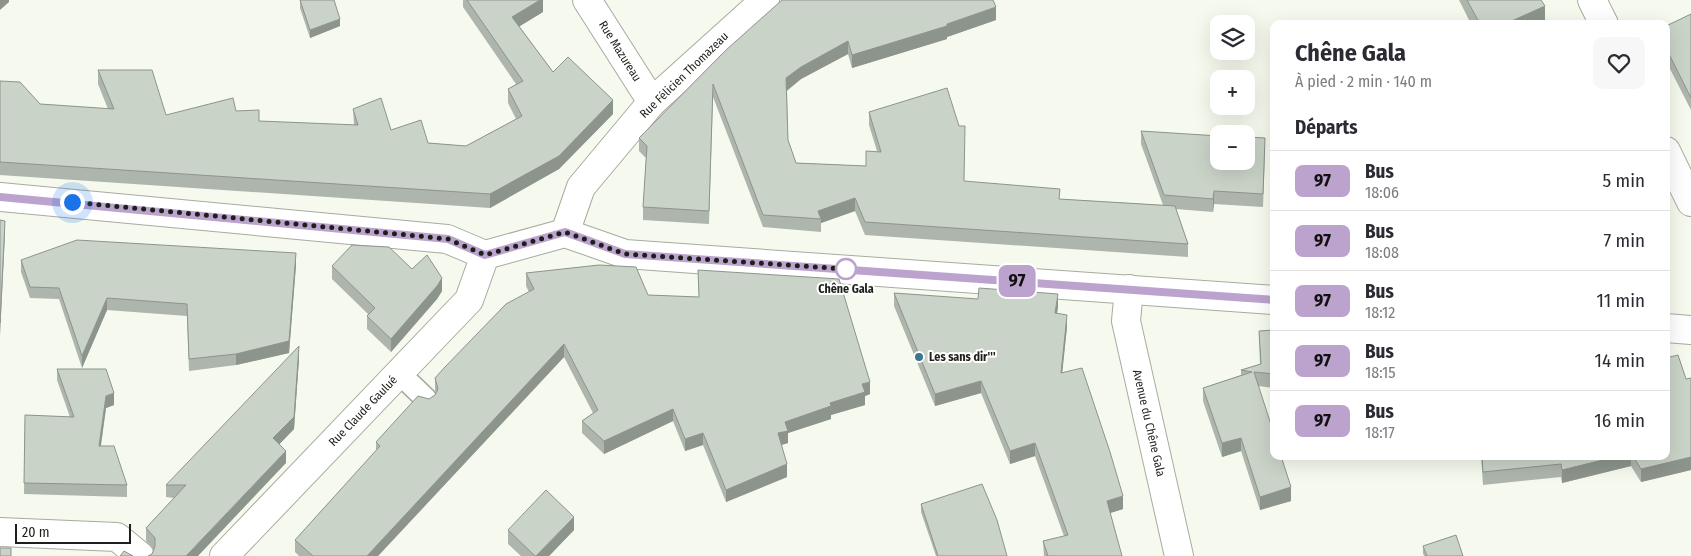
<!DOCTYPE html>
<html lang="fr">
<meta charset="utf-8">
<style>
:root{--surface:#fff;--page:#f7f7f7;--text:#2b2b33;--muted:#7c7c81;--line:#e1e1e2}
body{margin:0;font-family:"Fira Sans Condensed",sans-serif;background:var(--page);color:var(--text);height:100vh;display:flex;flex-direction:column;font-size:19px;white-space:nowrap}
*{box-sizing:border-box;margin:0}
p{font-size:16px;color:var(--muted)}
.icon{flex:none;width:28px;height:28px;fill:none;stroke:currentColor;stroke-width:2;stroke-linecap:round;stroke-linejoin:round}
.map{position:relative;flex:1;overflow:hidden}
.drawer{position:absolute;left:1270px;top:20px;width:400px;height:440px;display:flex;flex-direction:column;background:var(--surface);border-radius:10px;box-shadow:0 5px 20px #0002}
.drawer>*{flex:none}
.badge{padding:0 10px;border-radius:8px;font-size:18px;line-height:32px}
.buttons{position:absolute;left:1210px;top:15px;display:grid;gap:10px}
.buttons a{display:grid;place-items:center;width:45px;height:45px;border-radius:10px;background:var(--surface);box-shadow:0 5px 20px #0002;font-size:25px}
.scale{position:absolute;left:15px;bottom:12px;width:116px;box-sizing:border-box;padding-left:5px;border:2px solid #1d1f1a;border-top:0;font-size:14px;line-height:18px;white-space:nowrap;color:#1d1f1a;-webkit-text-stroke:4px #fff;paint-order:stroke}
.you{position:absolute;width:25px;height:25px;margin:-12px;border:4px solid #fff;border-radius:50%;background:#1a73e8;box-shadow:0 0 0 8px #1a73e833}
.map>.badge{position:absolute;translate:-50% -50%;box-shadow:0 0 0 2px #fff}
h2{padding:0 25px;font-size:19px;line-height:45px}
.round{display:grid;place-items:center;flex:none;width:52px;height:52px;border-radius:10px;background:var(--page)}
.summary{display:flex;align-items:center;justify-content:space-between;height:85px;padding:0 25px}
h1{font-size:24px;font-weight:700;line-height:38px}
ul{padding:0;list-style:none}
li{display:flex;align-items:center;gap:15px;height:60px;padding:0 25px;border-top:1px solid var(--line)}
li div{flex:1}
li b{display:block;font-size:19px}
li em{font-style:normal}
li .badge{min-width:55px;font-weight:700;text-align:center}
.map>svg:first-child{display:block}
</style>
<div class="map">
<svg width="1691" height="556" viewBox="0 0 1691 556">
<rect width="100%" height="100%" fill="#f6f9ed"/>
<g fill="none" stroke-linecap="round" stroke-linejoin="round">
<g stroke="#a8ab9f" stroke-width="24">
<path id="service" d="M 399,373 L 426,399"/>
</g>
<g stroke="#a8ab9f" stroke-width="30">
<g id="minor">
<path d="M 587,0 L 652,102"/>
<path d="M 1592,0 L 1604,24"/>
<path d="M 1666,151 L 1691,202"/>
<path d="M 565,233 L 581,187 L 652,102 L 765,0"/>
<path d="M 1129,289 L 1126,321 L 1179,556"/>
<path d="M 0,532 L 117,537 L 140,556"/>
<path d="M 224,556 L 469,300 L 485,255"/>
</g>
</g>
<g stroke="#a8ab9f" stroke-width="30">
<g id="tertiary">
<path d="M 0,197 L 447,239 L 485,255 L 565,233 L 625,254 L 1274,300"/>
<path d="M 1666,328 L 1691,330"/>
</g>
</g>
<use href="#service" stroke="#fff" stroke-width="21"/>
<use href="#minor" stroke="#fff" stroke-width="28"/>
<use href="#tertiary" stroke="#fff" stroke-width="28"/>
</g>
<g fill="#aeb5ac">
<path d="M 300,0 L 340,26 L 310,38 L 300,8 Z"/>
<path d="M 463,0 L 543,0 L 543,12 L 519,26 L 553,72 L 613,114 L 559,169 L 490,208 L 0,175 L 0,81 L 40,104 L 108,109 L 98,84 L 98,70 L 166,115 L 236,111 L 259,121 L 354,125 L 353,109 L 391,130 L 428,143 L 466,146 L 516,119 L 508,103 L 508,89 L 516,84 L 463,7 Z"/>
<path d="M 1459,0 L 1541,0 L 1545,22 L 1541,24 L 1471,24 Z"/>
<path d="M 1691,14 L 1691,110 L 1666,61 L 1666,26 Z"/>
<path d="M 996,20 L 947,37 L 947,39 L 852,68 L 848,54 L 801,79 L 787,91 L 788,140 L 796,163 L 866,166 L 877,151 L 869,125 L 869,112 L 964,181 L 1060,199 L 1163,205 L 1141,144 L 1141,131 L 1265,151 L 1263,207 L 1214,204 L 1213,212 L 1176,209 L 1188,244 L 1188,257 L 865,235 L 855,211 L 821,223 L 821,232 L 763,227 L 713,97 L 709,224 L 643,220 L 643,207 L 646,158 L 639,151 L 639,138 L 726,50 Z"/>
<path d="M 21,260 L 296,265 L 289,353 L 236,365 L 189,371 L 187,316 L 107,310 L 82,368 L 59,299 L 30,298 L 21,272 Z"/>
<path d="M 332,266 L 412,269 L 442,291 L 437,299 L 391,352 L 367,329 L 367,316 L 368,314 L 332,279 Z"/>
<path d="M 698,270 L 870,394 L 865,396 L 865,405 L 831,415 L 831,419 L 788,433 L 788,443 L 781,445 L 787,477 L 726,502 L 703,445 L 685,451 L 673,421 L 604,454 L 582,433 L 582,421 L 593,413 L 564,357 L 378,556 L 299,556 L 295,552 L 295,540 L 376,451 L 376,442 L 429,399 L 435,395 L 436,394 L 435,390 L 435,378 L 529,292 L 526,286 L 526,273 L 648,295 L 699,297 Z"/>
<path d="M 894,293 L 1058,307 L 1057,313 L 1067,327 L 1062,372 L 1123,509 L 1110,513 L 1122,556 L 1044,556 L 1043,541 L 1064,536 L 1035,456 L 1010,464 L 981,393 L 935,406 L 894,306 Z"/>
<path d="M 1274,330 L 1274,388 L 1258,386 L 1291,501 L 1260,510 L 1241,451 L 1222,457 L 1203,401 L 1203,388 L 1241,375 L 1241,370 L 1260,364 L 1259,331 Z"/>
<path d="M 299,359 L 294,429 L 279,444 L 286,463 L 152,554 L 154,550 L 146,541 L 146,528 L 174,498 L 166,497 L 166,485 Z"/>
<path d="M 57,369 L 114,405 L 106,408 L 101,446 L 127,485 L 127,497 L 24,494 L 25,415 L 70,417 L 57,380 Z"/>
<path d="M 1691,378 L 1691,470 L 1641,482 L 1631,466 L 1562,483 L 1561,477 L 1483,485 L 1481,456 L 1666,456 L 1686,379 Z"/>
<path d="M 921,504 L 1007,556 L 936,556 L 921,512 Z"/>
<path d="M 508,530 L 574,530 L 549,556 L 521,556 L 508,544 Z"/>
<path d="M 1423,546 L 1463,556 L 1424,556 L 1423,553 Z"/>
</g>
<g fill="#8d948c">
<path d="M 0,0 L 9,0 L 9,2 L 0,10 Z"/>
<path d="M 540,0 L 543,0 L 543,12 L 512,31 L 512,17 Z"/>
<path d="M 1545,6 L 1545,22 L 1541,24 L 1505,24 Z"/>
<path d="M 996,7 L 996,20 L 947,37 L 947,39 L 852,68 L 852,55 L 947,24 Z"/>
<path d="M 340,19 L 340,26 L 310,38 L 310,30 Z"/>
<path d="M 848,41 L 848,54 L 801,79 L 786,91 L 786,78 L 801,67 Z"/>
<path d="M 613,100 L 613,114 L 559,169 L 490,208 L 490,194 Z"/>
<path d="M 1214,191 L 1214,204 L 1213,212 L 1213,199 Z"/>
<path d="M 855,198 L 855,211 L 821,223 L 821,219 L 818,211 Z"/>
<path d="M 5,221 L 5,234 L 0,336 L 0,323 Z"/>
<path d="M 296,253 L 296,265 L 289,353 L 236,365 L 236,354 Z"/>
<path d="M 442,278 L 442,291 L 437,299 L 391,352 L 391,339 Z"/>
<path d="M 1058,294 L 1058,307 L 1055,326 L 1055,313 Z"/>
<path d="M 107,298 L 107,310 L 82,368 L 82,356 Z"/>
<path d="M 1067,315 L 1067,327 L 1061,385 L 1061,373 Z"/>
<path d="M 564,344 L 564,357 L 378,556 L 367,556 Z"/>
<path d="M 299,346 L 299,359 L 294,429 L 273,451 L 273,438 Z"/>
<path d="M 981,381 L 981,393 L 935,406 L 935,394 Z"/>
<path d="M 870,382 L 870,394 L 865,396 L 865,405 L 831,415 L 831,419 L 788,433 L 788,443 L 778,446 L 778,433 L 785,422 L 830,403 L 862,384 Z"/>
<path d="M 114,393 L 114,405 L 106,408 L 99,457 L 99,446 L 106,396 Z"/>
<path d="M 673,409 L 673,421 L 604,454 L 604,441 Z"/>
<path d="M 703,433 L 703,445 L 685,451 L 685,439 Z"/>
<path d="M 1241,438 L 1241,451 L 1222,457 L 1222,443 Z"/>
<path d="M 1035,443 L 1035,456 L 1010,464 L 1010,451 Z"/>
<path d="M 286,451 L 286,463 L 198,556 L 186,556 Z"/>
<path d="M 1619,456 L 1631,456 L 1631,466 L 1562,483 L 1562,470 Z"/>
<path d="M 1691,457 L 1691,470 L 1641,482 L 1641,469 Z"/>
<path d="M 787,464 L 787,477 L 726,502 L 726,490 Z"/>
<path d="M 1291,487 L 1291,501 L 1260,510 L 1260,497 Z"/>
<path d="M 1123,496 L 1123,509 L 1107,514 L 1107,501 Z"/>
<path d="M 574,517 L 574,530 L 549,556 L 536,556 Z"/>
</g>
<g fill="#cad3c8" stroke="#8d948c">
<path d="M 300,0 L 334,0 L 340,19 L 310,30 Z"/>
<path d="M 467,0 L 540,0 L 512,17 L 553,72 L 568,57 L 613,100 L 559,156 L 490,194 L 0,162 L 0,81 L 20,82 L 40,104 L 114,109 L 98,70 L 152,70 L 166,115 L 233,98 L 236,111 L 259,110 L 259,121 L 358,125 L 353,109 L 381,98 L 391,130 L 421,120 L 428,143 L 466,146 L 522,116 L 508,89 L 523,81 Z"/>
<path d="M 782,0 L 993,0 L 996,7 L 947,24 L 947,26 L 852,55 L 848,41 L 801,67 L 786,78 L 788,140 L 796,163 L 866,166 L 866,151 L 881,152 L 869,112 L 947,88 L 959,126 L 965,126 L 964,181 L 1060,189 L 1059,199 L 1175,206 L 1188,244 L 865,222 L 855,198 L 818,211 L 821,219 L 763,215 L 713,84 L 709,211 L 643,207 L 647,146 L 639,138 L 726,50 Z"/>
<path d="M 1467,0 L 1541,0 L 1545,6 L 1505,24 L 1480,24 Z"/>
<path d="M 1691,14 L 1691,98 L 1666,48 L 1666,26 Z"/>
<path d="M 1141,131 L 1219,136 L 1219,161 L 1246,161 L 1246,137 L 1265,138 L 1263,194 L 1214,191 L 1213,199 L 1164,195 Z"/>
<path d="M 0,220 L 5,221 L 0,323 Z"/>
<path d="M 77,240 L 296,253 L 289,341 L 236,354 L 189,359 L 187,304 L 107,298 L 82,356 L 59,288 L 30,287 L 21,260 Z"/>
<path d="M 352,245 L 389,247 L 412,269 L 427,255 L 442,278 L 437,286 L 391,339 L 367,316 L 375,308 L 332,266 Z"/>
<path d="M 599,265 L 636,267 L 648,295 L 699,297 L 698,270 L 839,279 L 870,382 L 862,384 L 865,392 L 830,403 L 831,406 L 785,422 L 788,431 L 778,433 L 787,464 L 726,490 L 703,433 L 685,439 L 673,409 L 604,441 L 582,421 L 598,410 L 564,344 L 367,556 L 313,556 L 295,540 L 380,446 L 376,442 L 418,396 L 429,399 L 435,395 L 438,389 L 435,378 L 444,368 L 506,304 L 534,289 L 526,273 Z"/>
<path d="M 979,288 L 1058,294 L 1055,313 L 1067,315 L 1061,373 L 1082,368 L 1110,452 L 1123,496 L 1107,501 L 1122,556 L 1048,556 L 1043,541 L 1068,535 L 1035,443 L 1010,451 L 981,381 L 935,394 L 894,293 L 978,299 Z"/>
<path d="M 1274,330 L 1274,374 L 1254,372 L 1274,434 L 1274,456 L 1281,456 L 1291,487 L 1260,497 L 1241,438 L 1222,443 L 1203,388 L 1252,372 L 1241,370 L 1261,364 L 1259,331 Z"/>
<path d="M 299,346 L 294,417 L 273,438 L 286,451 L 186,556 L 148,556 L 152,554 L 155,546 L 155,538 L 146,528 L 186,485 L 166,485 Z"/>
<path d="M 1678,355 L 1686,379 L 1691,378 L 1691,457 L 1641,469 L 1633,456 L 1666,456 L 1666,358 Z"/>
<path d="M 57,369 L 106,369 L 114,393 L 106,396 L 99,446 L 114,446 L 127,485 L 24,483 L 25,415 L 74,417 Z"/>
<path d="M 1482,456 L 1619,456 L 1562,470 L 1561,464 L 1483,472 Z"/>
<path d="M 982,484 L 997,520 L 1007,556 L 938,556 L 921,504 Z"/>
<path d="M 546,490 L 574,517 L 536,556 L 535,556 L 508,530 Z"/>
<path d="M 1456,535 L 1463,556 L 1427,556 L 1423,546 Z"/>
<rect x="0" y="548" width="11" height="8"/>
<path d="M 124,551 L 133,556 L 120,556 Z"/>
</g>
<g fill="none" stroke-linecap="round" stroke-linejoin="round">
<g stroke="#fff" stroke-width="11">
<path id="line" d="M 0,197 L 448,239 L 485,255 L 565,232 L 625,254 L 1274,300"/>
</g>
<use href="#line" stroke="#bca3ce" stroke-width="8"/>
<path stroke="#1d1f1a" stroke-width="5" stroke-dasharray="0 9" d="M 72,202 L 448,239 L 485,255 L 565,232 L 625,254 L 846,269"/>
</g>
<circle fill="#fff" stroke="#bca3ce" stroke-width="2.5" cx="846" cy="269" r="10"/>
<circle fill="#3b758e" stroke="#fff" stroke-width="2" cx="919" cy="357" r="5"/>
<g text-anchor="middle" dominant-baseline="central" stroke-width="4" stroke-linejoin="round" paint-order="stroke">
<g font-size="12" fill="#1d1f1a" stroke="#fff">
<text transform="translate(620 51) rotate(58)">Rue Mazureau</text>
<text transform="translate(684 75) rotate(-44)">Rue Félicien Thomazeau</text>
<text transform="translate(363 411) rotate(-46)">Rue Claude Gaulué</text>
<text transform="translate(1149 423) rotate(77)">Avenue du Chêne Gala</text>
</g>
<g font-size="12" font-weight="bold" fill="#1d1f1a" stroke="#fff">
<text x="846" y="289">Chêne Gala</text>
</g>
<g font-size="12" font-weight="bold" fill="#1d1f1a" stroke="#fff" text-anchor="start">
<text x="929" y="357">Les sans dir'''</text>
</g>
</g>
</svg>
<div class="buttons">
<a><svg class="icon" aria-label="layers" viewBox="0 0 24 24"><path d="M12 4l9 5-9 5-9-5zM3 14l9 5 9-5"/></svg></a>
<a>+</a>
<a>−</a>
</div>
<div class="scale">20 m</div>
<div class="you" style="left:72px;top:202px"></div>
<b class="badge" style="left:1017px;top:281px;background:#bca3ce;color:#111">97</b>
<section class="drawer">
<div class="summary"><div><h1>Chêne Gala</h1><p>À pied · 2 min · 140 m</p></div><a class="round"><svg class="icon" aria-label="heart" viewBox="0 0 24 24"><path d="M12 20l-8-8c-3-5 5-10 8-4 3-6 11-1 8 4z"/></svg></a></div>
<h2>Départs</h2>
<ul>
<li><span class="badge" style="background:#bca3ce;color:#111">97</span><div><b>Bus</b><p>18:06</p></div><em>5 min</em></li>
<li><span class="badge" style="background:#bca3ce;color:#111">97</span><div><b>Bus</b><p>18:08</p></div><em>7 min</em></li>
<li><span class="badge" style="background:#bca3ce;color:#111">97</span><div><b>Bus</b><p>18:12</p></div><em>11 min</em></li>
<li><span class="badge" style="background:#bca3ce;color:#111">97</span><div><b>Bus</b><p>18:15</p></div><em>14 min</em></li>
<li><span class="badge" style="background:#bca3ce;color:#111">97</span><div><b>Bus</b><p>18:17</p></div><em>16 min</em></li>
</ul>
</section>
</div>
